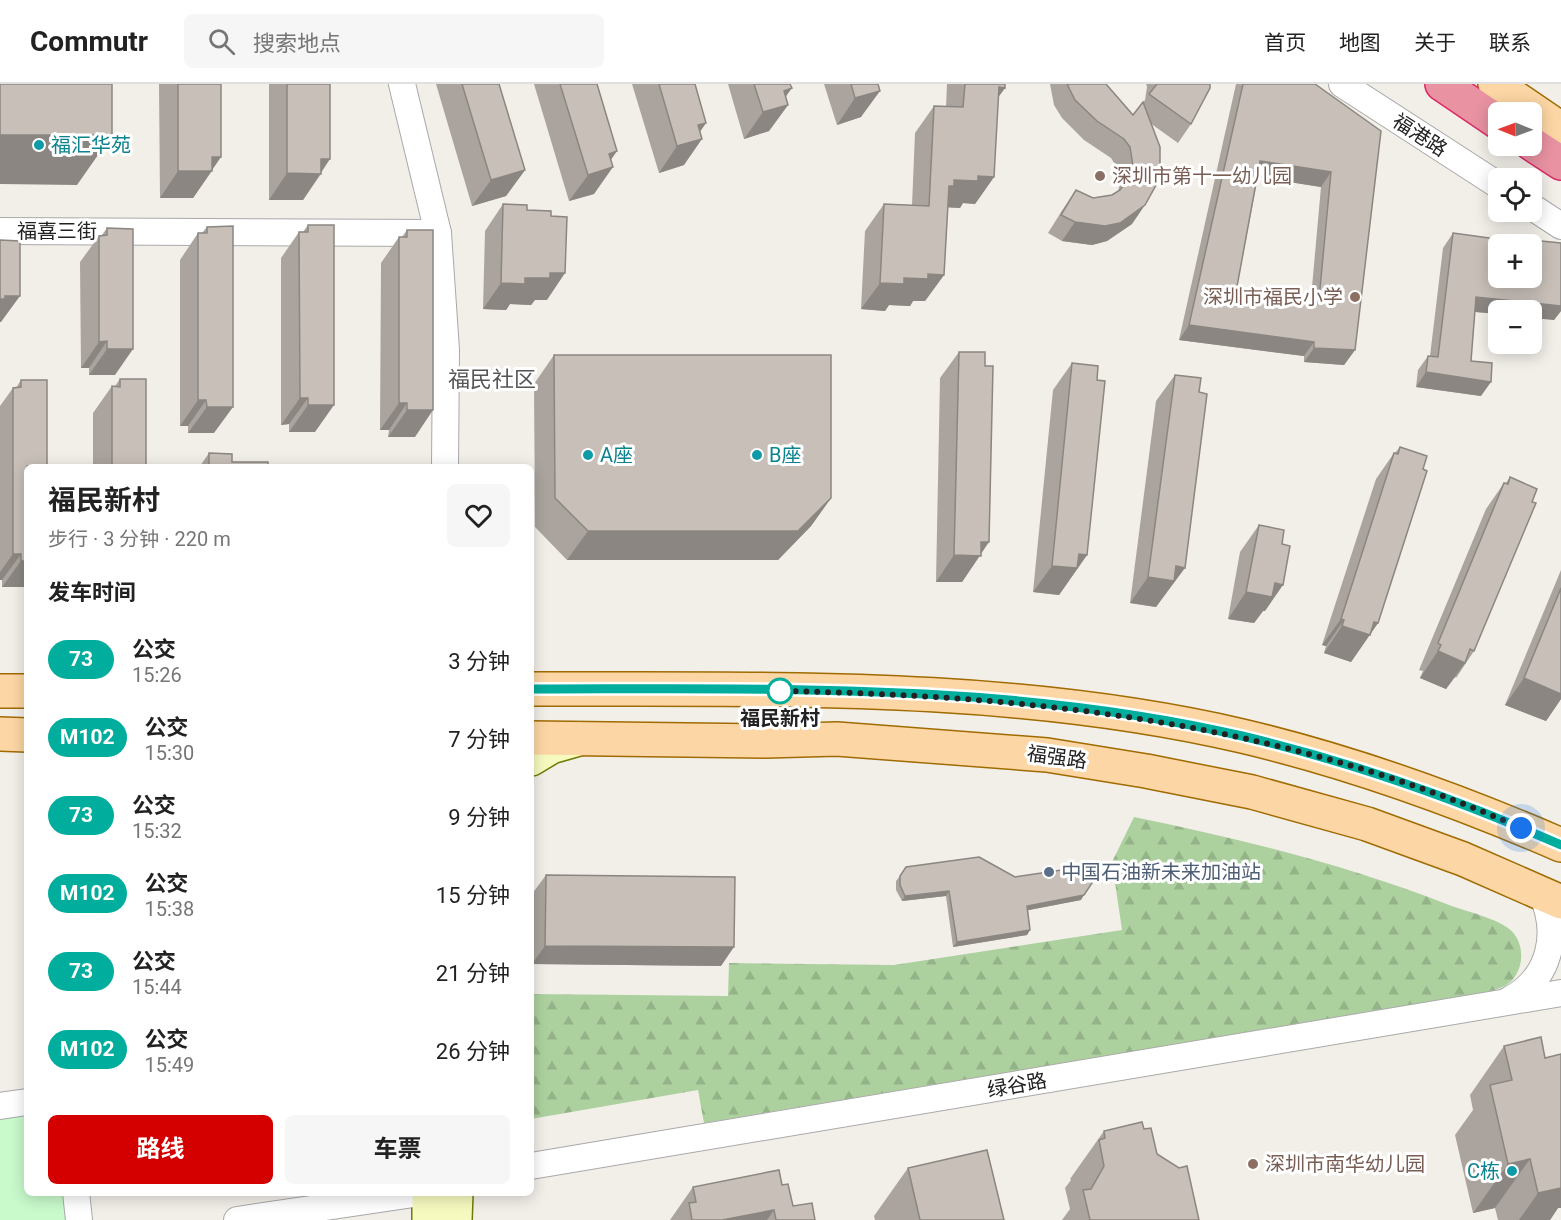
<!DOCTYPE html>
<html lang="zh">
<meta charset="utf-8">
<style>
:root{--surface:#fff;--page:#f6f6f6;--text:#222;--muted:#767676;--line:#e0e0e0;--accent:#d40000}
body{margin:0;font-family:Roboto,"Noto Sans SC",sans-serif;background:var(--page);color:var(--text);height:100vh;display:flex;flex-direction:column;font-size:22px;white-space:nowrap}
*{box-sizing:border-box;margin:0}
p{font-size:20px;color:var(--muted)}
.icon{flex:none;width:33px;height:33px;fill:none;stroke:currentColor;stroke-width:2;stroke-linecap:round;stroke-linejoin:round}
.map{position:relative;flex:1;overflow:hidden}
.drawer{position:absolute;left:24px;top:380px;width:510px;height:732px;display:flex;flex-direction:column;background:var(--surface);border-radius:9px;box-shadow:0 3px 15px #0003}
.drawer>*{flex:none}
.badge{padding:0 12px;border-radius:20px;font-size:21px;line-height:39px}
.needle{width:39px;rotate:271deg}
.fabs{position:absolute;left:1488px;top:18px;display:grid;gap:12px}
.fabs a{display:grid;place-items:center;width:54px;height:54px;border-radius:9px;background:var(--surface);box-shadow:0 3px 15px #0003;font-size:30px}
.you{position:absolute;width:30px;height:30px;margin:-15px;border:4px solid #fff;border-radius:50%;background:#1a73e8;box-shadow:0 0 0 9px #1a73e833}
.map>.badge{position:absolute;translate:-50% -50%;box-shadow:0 0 0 3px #fff}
h2{padding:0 24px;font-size:22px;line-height:54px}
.round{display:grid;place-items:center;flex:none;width:63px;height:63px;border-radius:9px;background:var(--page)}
.head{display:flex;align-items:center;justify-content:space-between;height:102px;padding:0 24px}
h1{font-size:28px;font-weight:700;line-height:45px}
.button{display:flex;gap:12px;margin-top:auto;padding:12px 24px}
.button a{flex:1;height:69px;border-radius:9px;background:var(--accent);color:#fff;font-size:24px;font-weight:700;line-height:69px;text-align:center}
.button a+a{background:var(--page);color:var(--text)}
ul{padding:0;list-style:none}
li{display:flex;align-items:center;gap:18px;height:78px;padding:0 24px}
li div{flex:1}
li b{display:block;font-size:22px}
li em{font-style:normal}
li .badge{min-width:66px;font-weight:700;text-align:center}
header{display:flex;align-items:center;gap:36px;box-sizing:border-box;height:84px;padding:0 30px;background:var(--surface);border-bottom:2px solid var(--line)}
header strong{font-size:28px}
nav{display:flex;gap:33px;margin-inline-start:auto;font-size:21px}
.search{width:420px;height:54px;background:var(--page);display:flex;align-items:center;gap:15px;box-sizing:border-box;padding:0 21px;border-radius:9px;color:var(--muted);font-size:22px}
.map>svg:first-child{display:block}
</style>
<header>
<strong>Commutr</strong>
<div class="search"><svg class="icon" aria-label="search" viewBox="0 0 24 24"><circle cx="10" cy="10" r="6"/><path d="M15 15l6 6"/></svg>搜索地点</div>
<nav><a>首页</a><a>地图</a><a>关于</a><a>联系</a></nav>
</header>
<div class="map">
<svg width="1561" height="1136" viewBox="0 0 1561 1136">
<defs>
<pattern id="forest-firs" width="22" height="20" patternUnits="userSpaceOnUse" patternTransform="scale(1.5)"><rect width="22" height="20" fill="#add19e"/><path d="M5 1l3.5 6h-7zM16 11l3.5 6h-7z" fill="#95b388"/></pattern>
</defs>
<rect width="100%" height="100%" fill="#f2efe9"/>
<path fill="url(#forest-firs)" d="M 1134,733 C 1241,755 1347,781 1449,821 C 1465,827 1495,834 1508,844 C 1526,857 1525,886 1509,899 C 1504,903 1497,905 1492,907 L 704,1039 L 698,1006 L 531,1035 L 531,910 L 728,912 L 729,879 L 894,881 L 1122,846 L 1112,778 Z"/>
<path fill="#c8facc" d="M 27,1027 L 27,1108 L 70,1109 L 72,1136 L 0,1136 L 0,1031 Z"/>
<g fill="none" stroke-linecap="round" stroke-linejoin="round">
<g stroke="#a9a9a9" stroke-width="28">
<g id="street">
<path d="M 402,0 L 438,149 L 446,266 L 445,382"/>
<path d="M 1342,0 L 1498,101"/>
<path d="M 1532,123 L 1561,142"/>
<path d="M 0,147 L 438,149"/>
<path d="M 1509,916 C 1551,894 1560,849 1541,808"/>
<path d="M 0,1022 L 27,1018"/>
<path d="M 531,1082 L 1561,909"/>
<path d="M 76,1108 L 79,1136"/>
<path d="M 237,1136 L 427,1108"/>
</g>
</g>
<g stroke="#707d05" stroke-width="36">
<g id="secondary">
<path d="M 531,675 L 551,663 L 579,655"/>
<path d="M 429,1136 L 429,1108"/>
<path d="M 455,1136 L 456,1108"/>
</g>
</g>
<g stroke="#a06b00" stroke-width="36">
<g id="primary">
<path d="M 1495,0 L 1561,45"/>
<path d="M 531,605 C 767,606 1010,598 1242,652 C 1352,678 1457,716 1561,761"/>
<path d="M 0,607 L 27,607"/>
<path d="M 0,650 L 27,651"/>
<path d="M 531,654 L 766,657 L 837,655 L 1047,671 L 1146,687 L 1252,708 L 1367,740 L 1463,775 L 1561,818"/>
</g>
</g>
<g stroke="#dc2a67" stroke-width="36">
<g id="highway">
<path d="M 1442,0 L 1498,38"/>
<path d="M 1532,60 L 1561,79"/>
</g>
</g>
<use href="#street" stroke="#fff" stroke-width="26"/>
<use href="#secondary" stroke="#f7fabf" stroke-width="33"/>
<use href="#primary" stroke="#fcd6a4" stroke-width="33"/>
<use href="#highway" stroke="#e892a2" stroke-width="33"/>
</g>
<g fill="#aba49e" fill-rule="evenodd">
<path d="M 159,0 L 221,0 L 212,87 L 193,114 L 160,114 Z"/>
<path d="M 269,0 L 330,0 L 321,90 L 303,116 L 269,116 Z"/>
<path d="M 436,0 L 499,0 L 525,86 L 506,112 L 472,122 Z"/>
<path d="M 534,0 L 597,0 L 611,76 L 594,110 L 569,117 Z"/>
<path d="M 632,0 L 695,0 L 706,39 L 700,47 L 684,81 L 659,89 Z"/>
<path d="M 728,0 L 790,0 L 786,13 L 788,21 L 769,47 L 744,55 Z"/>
<path d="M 824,0 L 878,0 L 861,33 L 837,41 Z"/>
<path d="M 947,0 L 1005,0 L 1005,4 L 998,13 L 994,93 L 975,120 L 963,119 L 960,124 L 948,123 L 944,191 L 925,217 L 913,217 L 910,222 L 889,221 L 885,227 L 861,225 L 865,147 L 884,120 L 912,121 L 915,49 L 934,22 L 946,23 Z"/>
<path d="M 1050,0 L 1106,0 L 1133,31 L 1145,16 L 1147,3 L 1146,0 L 1210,0 L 1191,40 L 1178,59 L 1150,39 L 1132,140 L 1107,157 L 1092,161 L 1062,157 L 1048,149 L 1063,125 L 1076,106 L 1093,114 L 1112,111 L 1118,107 L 1120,100 L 1116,82 L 1111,74 L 1084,56 L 1062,34 L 1054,21 Z"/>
<path d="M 1236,0 L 1315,0 L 1381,47 L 1355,266 L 1344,281 L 1304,278 L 1304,272 L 1179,256 ZM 1258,93 L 1321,103 L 1311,214 L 1236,208 Z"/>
<path d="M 503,120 L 527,126 L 547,216 L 535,216 L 531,221 L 510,220 L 506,226 L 483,225 L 485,147 Z"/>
<path d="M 308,141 L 315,348 L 289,348 L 289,340 L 281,341 L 281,174 L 299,148 L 303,148 Z"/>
<path d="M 207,143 L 214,349 L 188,349 L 188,342 L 180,342 L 180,176 L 198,149 L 202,149 Z"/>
<path d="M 107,144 L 115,291 L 89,291 L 89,284 L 81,284 L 80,178 L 99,152 L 102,151 Z"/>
<path d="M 407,146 L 415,353 L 388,353 L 389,346 L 380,346 L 381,179 L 399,153 L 402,153 Z"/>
<path d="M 1453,149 L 1511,157 L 1513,154 L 1561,159 L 1561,227 L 1554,236 L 1498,226 L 1498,230 L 1475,228 L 1471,277 L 1481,312 L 1416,303 L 1418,286 L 1428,272 L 1430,272 L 1443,164 Z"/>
<path d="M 959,268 L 981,470 L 962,498 L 936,498 L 940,294 Z"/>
<path d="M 554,271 L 831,414 L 811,442 L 778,476 L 567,476 L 535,443 L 534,300 Z"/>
<path d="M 1072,279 L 1097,296 L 1087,471 L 1059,511 L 1033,508 L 1053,306 Z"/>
<path d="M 1175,291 L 1166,510 L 1165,510 L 1156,523 L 1130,519 L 1156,317 Z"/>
<path d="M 120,295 L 146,382 L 93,382 L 93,329 L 112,302 L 115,302 Z"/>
<path d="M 21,296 L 27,382 L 27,503 L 2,503 L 2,496 L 0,496 L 0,322 L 13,304 L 16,304 Z"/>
<path d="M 1400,363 L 1423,385 L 1378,539 L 1351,578 L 1324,569 L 1326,562 L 1322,561 L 1376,395 L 1394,369 L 1395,369 Z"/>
<path d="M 209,369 L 232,378 L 282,382 L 200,382 Z"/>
<path d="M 1510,393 L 1474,567 L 1456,594 L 1455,593 L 1446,605 L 1420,594 L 1423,587 L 1419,586 L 1486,425 L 1504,399 L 1506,399 Z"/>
<path d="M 1259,441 L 1265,527 L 1263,527 L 1254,539 L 1228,535 L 1240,468 Z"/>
<path d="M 1561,486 L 1561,615 L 1546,637 L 1505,621 Z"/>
<path d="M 546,791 L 721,882 L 532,880 L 532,810 Z"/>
<path d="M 900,792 L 1015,793 L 1081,816 L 1028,826 L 1030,846 L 1027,851 L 953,863 L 946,812 L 902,817 L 896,806 L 896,797 Z"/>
<path d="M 1504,962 L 1558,1124 L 1550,1136 L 1498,1136 L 1495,1124 L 1473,1129 L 1455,1051 L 1473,1026 L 1470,1011 Z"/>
<path d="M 1144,1045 L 1157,1070 L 1199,1136 L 1062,1136 L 1070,1125 L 1065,1104 L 1071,1096 L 1070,1095 L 1104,1047 Z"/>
<path d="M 908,1084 L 1004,1136 L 875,1136 L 874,1132 Z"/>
<path d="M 782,1101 L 793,1122 L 815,1136 L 670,1136 L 693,1103 Z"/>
</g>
<g fill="#8b8681">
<path d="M 999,3 L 1005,4 L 986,30 Z"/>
<path d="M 792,4 L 778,23 L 788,21 L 769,47 L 744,55 L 763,28 L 784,7 Z"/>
<path d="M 880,7 L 861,33 L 837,41 L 855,14 Z"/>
<path d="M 706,39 L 693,58 L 702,55 L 684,81 L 659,89 L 677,62 L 698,41 Z"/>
<path d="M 0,51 L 112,51 L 77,101 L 0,100 Z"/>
<path d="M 617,67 L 604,86 L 613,83 L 594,110 L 569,117 L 588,91 L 609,70 Z"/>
<path d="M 212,73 L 221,73 L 193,114 L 160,114 L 178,87 Z"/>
<path d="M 321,75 L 330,75 L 303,116 L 269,116 L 287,89 Z"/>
<path d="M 1260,77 L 1331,88 L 1321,103 L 1250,92 Z"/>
<path d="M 525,86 L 506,112 L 472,122 L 491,96 Z"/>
<path d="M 978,92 L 994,93 L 975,120 L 963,119 L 960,124 L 939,123 L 949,102 L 954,96 Z"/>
<path d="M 1145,121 L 1132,140 L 1107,157 L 1092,161 L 1062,157 L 1075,138 Z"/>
<path d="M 550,189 L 565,189 L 547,216 L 535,216 L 531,221 L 510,220 L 506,226 L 483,225 L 501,199 Z"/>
<path d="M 928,190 L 944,191 L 925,217 L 913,217 L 910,222 L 889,221 L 885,227 L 861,225 L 880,199 Z"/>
<path d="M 5,212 L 20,212 L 1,238 L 0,238 L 0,215 Z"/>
<path d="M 1476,213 L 1561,222 L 1561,227 L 1554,236 L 1532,234 L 1532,226 L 1498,226 L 1498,230 L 1466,227 Z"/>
<path d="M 1189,241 L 1314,258 L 1304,272 L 1179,256 Z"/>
<path d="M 107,257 L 89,284 L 81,284 L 99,258 Z"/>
<path d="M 1314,264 L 1355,266 L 1344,281 L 1304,278 Z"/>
<path d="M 107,265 L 133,265 L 115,291 L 89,291 Z"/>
<path d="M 1426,288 L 1491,298 L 1481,312 L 1416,303 Z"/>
<path d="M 300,314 L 308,314 L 289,340 L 281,341 Z"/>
<path d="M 198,316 L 206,316 L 188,342 L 180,342 Z"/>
<path d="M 399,319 L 407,319 L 389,346 L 380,346 Z"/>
<path d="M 308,321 L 334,321 L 315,348 L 289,348 Z"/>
<path d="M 207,323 L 233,323 L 214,349 L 188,349 Z"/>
<path d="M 407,326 L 433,326 L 415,353 L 388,353 Z"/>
<path d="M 831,414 L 811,442 L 778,476 L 567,476 L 588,447 Z"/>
<path d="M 981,458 L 989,458 L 962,498 L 936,498 L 954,471 Z"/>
<path d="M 13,470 L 21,470 L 2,496 L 0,496 L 0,488 Z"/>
<path d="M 1079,470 L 1087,471 L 1059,511 L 1033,508 L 1052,482 Z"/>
<path d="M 21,477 L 27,477 L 27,503 L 2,503 Z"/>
<path d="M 1176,482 L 1185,484 L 1156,523 L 1130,519 L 1148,493 Z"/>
<path d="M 1275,499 L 1283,501 L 1265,527 L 1263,527 L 1254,539 L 1228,535 L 1246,508 Z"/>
<path d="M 1341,535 L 1344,536 L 1326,562 L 1322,561 Z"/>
<path d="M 1374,538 L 1378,539 L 1351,578 L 1324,569 L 1342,542 Z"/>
<path d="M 1438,567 L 1465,579 L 1446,605 L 1420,594 Z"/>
<path d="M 1524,594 L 1561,610 L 1561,615 L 1546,637 L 1505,621 Z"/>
<path d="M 949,807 L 946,812 L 902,817 L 905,812 Z"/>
<path d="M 1084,811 L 1081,816 L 1024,827 L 1027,822 Z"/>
<path d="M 1030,846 L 1027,851 L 953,863 L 957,858 Z"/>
<path d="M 545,862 L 734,863 L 721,882 L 532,880 Z"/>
<path d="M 1530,1075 L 1495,1124 L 1473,1129 L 1508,1080 Z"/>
<path d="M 1561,1093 L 1561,1124 L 1558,1124 L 1550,1136 L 1519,1136 L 1538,1109 Z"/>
<path d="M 774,1126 L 767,1136 L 722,1136 Z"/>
</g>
<g fill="#c7bfb8" stroke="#8b8681" stroke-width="1.5" fill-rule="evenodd">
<rect x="0" y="0" width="112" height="51"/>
<path d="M 178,0 L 221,0 L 221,73 L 212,73 L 212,87 L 178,87 Z"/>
<path d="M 287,0 L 330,0 L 330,75 L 321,75 L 321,90 L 287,89 Z"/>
<path d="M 462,0 L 499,0 L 525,86 L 491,96 Z"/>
<path d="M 560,0 L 597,0 L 617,67 L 609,70 L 613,83 L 588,91 Z"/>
<path d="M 659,0 L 695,0 L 706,39 L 698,41 L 702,55 L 677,62 Z"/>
<path d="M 754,0 L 790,0 L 792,4 L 784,7 L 788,21 L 763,28 Z"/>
<path d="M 851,0 L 878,0 L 880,7 L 855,14 Z"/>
<path d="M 965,0 L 1005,0 L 1005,4 L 999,3 L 994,93 L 978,92 L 978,97 L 954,96 L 954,102 L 949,102 L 944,191 L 928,190 L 928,195 L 904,194 L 904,200 L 880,199 L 884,120 L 929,122 L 934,22 L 963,23 Z"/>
<path d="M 1067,0 L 1106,0 L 1133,31 L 1143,18 L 1160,63 L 1160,94 L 1145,121 L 1120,139 L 1105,142 L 1075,138 L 1061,131 L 1076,106 L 1093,114 L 1112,111 L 1120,106 L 1131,91 L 1133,82 L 1130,63 L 1124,55 L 1097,37 L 1075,16 Z"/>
<path d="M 1157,0 L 1210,0 L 1210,4 L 1191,40 L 1149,10 Z"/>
<path d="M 1243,0 L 1315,0 L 1381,47 L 1355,266 L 1314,264 L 1314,258 L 1189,241 ZM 1260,77 L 1331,88 L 1319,215 L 1236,208 Z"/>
<path d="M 503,120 L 527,121 L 527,126 L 551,127 L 551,132 L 567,133 L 565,189 L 550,189 L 550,194 L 525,194 L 525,200 L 501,199 Z"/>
<path d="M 308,141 L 334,141 L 334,321 L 308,321 L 308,314 L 300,314 L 299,148 L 308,148 Z"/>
<path d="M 233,142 L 233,323 L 207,323 L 206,316 L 198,316 L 198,149 L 207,149 L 207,143 Z"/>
<path d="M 107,144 L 133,145 L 133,265 L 107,265 L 107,257 L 99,258 L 99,152 L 107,151 Z"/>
<path d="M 407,146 L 433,146 L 433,326 L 407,326 L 407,319 L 399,319 L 399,153 L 407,153 Z"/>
<path d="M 1453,149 L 1518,158 L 1513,154 L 1561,159 L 1561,222 L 1476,213 L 1471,277 L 1492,279 L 1491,298 L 1426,288 L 1428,272 L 1438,273 ZM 1498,160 L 1532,160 L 1532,194 L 1498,194 Z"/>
<path d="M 0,156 L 20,157 L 20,212 L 5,212 L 5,215 L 0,215 Z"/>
<path d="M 959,268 L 985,268 L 985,282 L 993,282 L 989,458 L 981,458 L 981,472 L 954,471 Z"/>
<path d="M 554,271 L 831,271 L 831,414 L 798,447 L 588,447 L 555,414 Z"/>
<path d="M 1072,279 L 1098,282 L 1097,296 L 1105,297 L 1087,471 L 1079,470 L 1077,484 L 1052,482 Z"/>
<path d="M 1175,291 L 1201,294 L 1199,308 L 1207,310 L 1185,484 L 1176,482 L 1174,497 L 1148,493 Z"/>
<path d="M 120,295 L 146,295 L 146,382 L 112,382 L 112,302 L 120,303 Z"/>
<path d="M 21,296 L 47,296 L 47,382 L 27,382 L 27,477 L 21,477 L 21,470 L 13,470 L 13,304 L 21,303 Z"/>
<path d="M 1400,363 L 1427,372 L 1423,385 L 1427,387 L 1378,539 L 1374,538 L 1370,551 L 1342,542 L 1344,536 L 1341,535 L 1394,369 L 1398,370 Z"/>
<path d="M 209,369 L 232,370 L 232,378 L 268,378 L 268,382 L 282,382 L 209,382 Z"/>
<path d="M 1510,393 L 1537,405 L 1532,418 L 1536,419 L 1474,567 L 1470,565 L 1465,579 L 1438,567 L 1441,561 L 1438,559 L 1504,399 L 1508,400 Z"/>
<path d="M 1259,441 L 1284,446 L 1282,460 L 1290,462 L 1283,501 L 1275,499 L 1272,513 L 1246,508 Z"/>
<path d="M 1561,504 L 1561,610 L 1524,594 Z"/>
<path d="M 979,773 L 1015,793 L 1075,784 L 1086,787 L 1092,799 L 1084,811 L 1027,822 L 1030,846 L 957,858 L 949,807 L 905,812 L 900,801 L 900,792 L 906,783 Z"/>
<path d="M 546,791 L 735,793 L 734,863 L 545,862 Z"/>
<path d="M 1541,953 L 1545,974 L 1561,970 L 1561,1104 L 1538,1109 L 1530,1075 L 1508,1080 L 1490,1001 L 1512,996 L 1504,962 Z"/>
<path d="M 1142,1038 L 1144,1045 L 1151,1044 L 1157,1070 L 1179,1084 L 1187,1082 L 1199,1136 L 1090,1136 L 1083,1106 L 1091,1105 L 1104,1082 L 1099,1056 L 1105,1054 L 1104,1047 Z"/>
<path d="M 987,1066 L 1004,1136 L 920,1136 L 908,1084 Z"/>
<path d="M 779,1086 L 782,1101 L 788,1100 L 793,1122 L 812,1119 L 815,1136 L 776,1136 L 774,1126 L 722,1136 L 692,1136 L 689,1119 L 696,1118 L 693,1103 Z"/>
</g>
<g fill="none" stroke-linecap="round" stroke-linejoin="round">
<g stroke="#fff" stroke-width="14">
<path id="line" d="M 531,605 C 767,605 1010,598 1242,652 C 1352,678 1457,715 1561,761"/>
</g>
<use href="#line" stroke="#01ad9c" stroke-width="9"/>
<path stroke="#222" stroke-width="6" stroke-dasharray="0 10.8" d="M 780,607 L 777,607 C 1032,611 1286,639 1521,744"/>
</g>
<g fill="#0f9aa8" stroke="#fff" stroke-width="2">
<circle cx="39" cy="61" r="6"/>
<circle cx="588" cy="371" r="6"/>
<circle cx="757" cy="371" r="6"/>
<circle cx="1512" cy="1087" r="6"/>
</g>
<g fill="#8d6e63" stroke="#fff" stroke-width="2">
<circle cx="1100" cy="92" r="6"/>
<circle cx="1355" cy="213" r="6"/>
<circle cx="1253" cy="1080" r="6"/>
</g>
<circle fill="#fff" stroke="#01ad9c" stroke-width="3" cx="780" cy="607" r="12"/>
<circle fill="#5c6f8a" stroke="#fff" stroke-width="2" cx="1049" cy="788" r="6"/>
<g text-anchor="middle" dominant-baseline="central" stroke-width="6" stroke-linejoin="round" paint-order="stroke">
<g font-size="20" fill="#222" stroke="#fff">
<text transform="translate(1420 51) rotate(33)">福港路</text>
<text x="57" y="147">福喜三街</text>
<text transform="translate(1057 673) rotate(8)">福强路</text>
<text transform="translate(1017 1001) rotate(-10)">绿谷路</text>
</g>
<g font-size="20" fill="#0d838f" stroke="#fff" text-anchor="start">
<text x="51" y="61">福汇华苑</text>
<text x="600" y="371">A座</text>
<text x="769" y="371">B座</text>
<text x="1500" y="1087" text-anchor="end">C栋</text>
</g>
<g font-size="20" fill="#785e54" stroke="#fff" text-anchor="start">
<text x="1112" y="92">深圳市第十一幼儿园</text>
<text x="1343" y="213" text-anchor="end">深圳市福民小学</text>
<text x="1265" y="1080">深圳市南华幼儿园</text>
</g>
<g font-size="20" font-weight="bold" fill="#222" stroke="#fff">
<text x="780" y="634">福民新村</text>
</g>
<g font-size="20" fill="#4e5e75" stroke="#fff" text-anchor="start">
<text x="1061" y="788">中国石油新未来加油站</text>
</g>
<g font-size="22" fill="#555" stroke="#fff">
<text x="492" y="295">福民社区</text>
</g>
</g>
</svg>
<div class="fabs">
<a><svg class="needle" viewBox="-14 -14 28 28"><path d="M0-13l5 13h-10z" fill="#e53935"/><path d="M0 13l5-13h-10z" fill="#767676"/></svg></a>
<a><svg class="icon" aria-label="locate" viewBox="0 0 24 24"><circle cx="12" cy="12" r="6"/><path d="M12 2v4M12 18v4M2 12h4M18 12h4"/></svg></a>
<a>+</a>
<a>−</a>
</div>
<div class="you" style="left:1521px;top:744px"></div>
<section class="drawer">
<div class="head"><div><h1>福民新村</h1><p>步行 · 3 分钟 · 220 m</p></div><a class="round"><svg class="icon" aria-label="heart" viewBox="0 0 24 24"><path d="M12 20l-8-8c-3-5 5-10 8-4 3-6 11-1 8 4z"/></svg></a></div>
<h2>发车时间</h2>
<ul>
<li><span class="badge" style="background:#01ad9c;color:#fff">73</span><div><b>公交</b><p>15:26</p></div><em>3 分钟</em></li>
<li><span class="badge" style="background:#01ad9c;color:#fff">M102</span><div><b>公交</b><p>15:30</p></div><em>7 分钟</em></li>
<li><span class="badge" style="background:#01ad9c;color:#fff">73</span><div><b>公交</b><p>15:32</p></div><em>9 分钟</em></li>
<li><span class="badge" style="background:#01ad9c;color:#fff">M102</span><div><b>公交</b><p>15:38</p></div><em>15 分钟</em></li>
<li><span class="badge" style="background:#01ad9c;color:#fff">73</span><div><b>公交</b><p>15:44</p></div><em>21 分钟</em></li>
<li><span class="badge" style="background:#01ad9c;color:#fff">M102</span><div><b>公交</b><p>15:49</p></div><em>26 分钟</em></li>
</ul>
<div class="button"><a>路线</a><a>车票</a></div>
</section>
</div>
